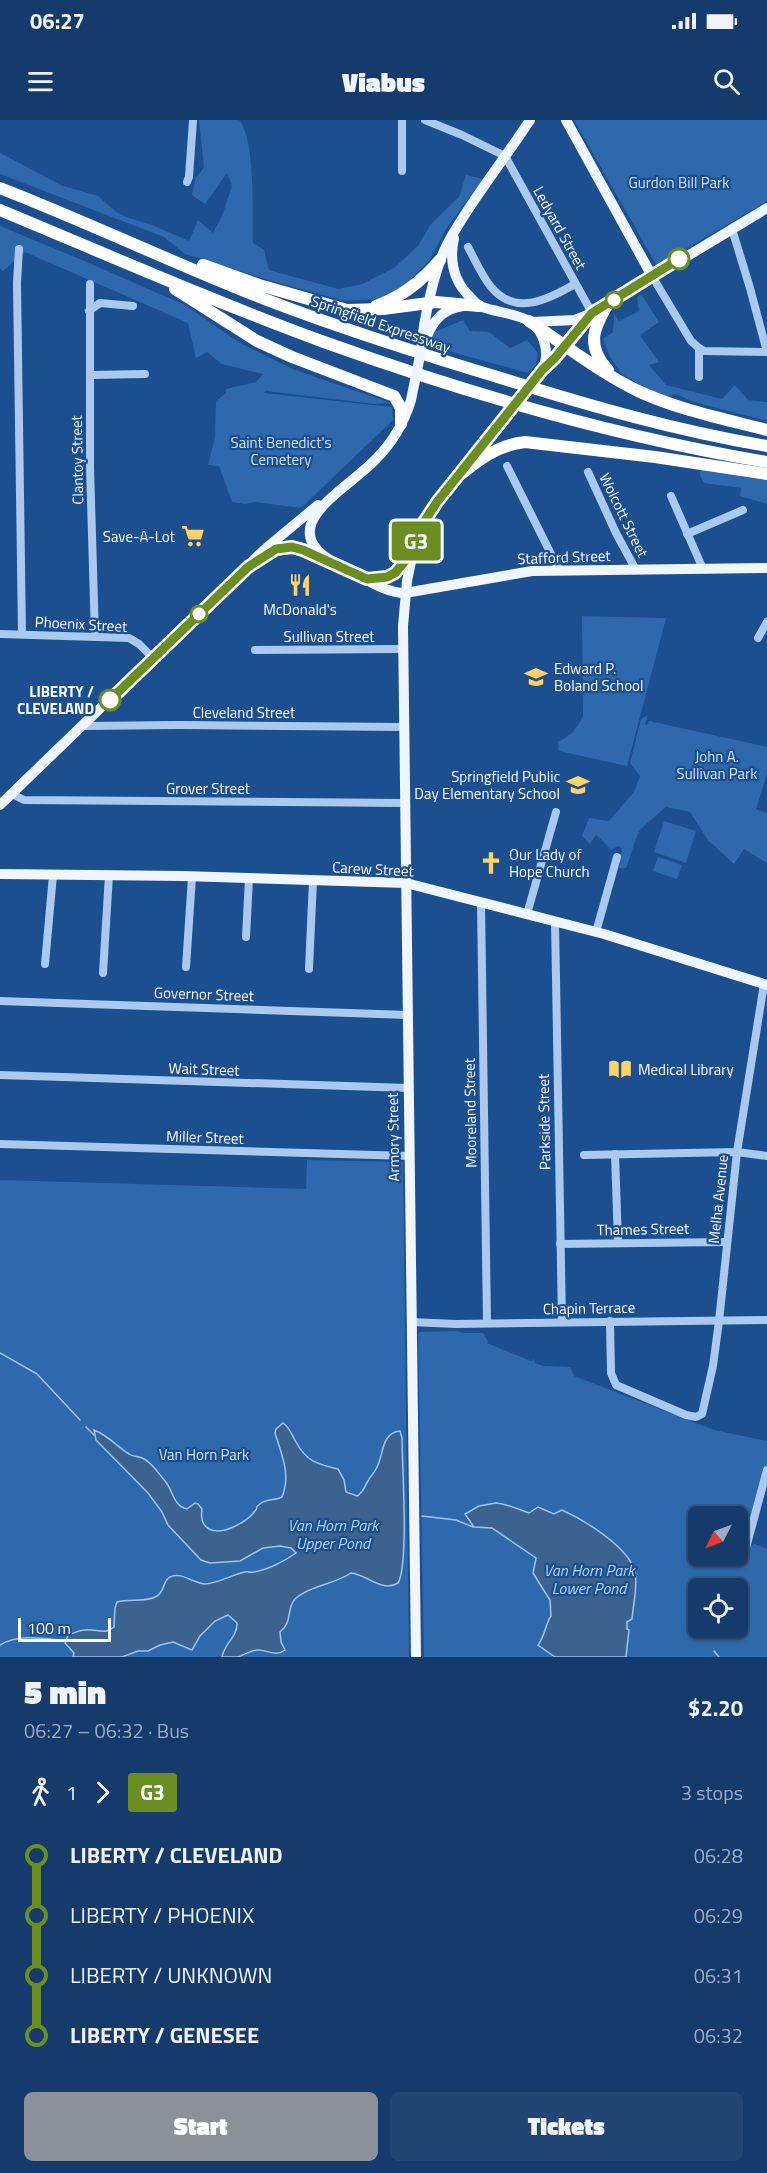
<!DOCTYPE html>
<meta charset="utf-8">
<style>
:root{--surface:#143b6b;--page:#214673;--text:#f1f3f6;--muted:#9dadc1;--line:#33557e;--accent:#8c9099}
body{margin:0;font-family:"Titillium Web",sans-serif;background:var(--page);color:var(--text);height:100vh;display:flex;flex-direction:column;font-size:22px;white-space:nowrap}
*{box-sizing:border-box;margin:0}
p{font-size:20px;color:var(--muted)}
.icon{flex:none;width:33px;height:33px;fill:none;stroke:currentColor;stroke-width:2;stroke-linecap:round;stroke-linejoin:round}
.map{position:relative;height:1537px;overflow:hidden}
.side{display:flex;flex-direction:column;background:var(--surface);flex:1}
.side>*{flex:none}
.badge{padding:0 12px;border-radius:4px;font-size:21px;line-height:39px}
.needle{width:39px;rotate:228deg}
.fabs{position:absolute;left:688px;top:1386px;display:grid;gap:12px}
.fabs a{display:grid;place-items:center;width:60px;height:60px;border-radius:9px;background:var(--surface);box-shadow:0 2px 4px #0004,0 0 0 2px var(--line);font-size:30px}
.scale{position:absolute;left:18px;bottom:15px;width:93px;box-sizing:border-box;padding-left:6px;border:3px solid #fff;border-top:0;font-size:16px;line-height:21px;white-space:nowrap;color:#fff;-webkit-text-stroke:4px #1b4f8f;paint-order:stroke}
.map>.badge{position:absolute;translate:-50% -50%;box-shadow:0 0 0 3px #fff}
.legs{display:flex;align-items:center;gap:9px;height:66px;padding:0 24px;font-size:20px}
.legs p{margin-inline-start:auto}
.headline{display:flex;align-items:center;justify-content:space-between;height:102px;padding:0 24px}
h1{font-size:33px;font-weight:800;line-height:45px}
.primary-button{display:flex;gap:12px;margin-top:auto;padding:12px 24px}
.primary-button a{flex:1;height:69px;border-radius:9px;background:var(--accent);color:#fff;font-size:24px;font-weight:800;line-height:69px;text-align:center}
.primary-button a+a{background:var(--page);color:var(--text)}
ul{padding:0 24px;list-style:none}
li{display:flex;align-items:center;gap:21px;height:60px;font-size:22px}
li i{display:grid;place-items:center;width:9px;height:100%;margin:0 8px;background:currentColor}
li i::after{content:'';width:15px;height:15px;margin:-8px;border:4px solid;border-radius:50%;background:var(--surface)}
li p{margin-inline-start:auto}
li:first-child i{background:linear-gradient(#0000 50%,currentColor 0)}
li:last-child i{background:linear-gradient(currentColor 50%,#0000 0)}
.status{display:flex;justify-content:space-between;align-items:center;height:42px;padding:0 30px;background:var(--surface);direction:ltr}
.status svg{height:16px;fill:currentColor}
header{display:flex;justify-content:space-between;align-items:center;height:78px;padding:0 24px;background:var(--surface);font-size:27px;font-weight:800}
.map>svg:first-child{display:block}
</style>
<div class="status"><b>06:27</b><svg viewBox="0 0 49 12"><path d="M0 12V9h3v3zM5 12V6h3v6zM10 12V3h3v9zM15 12V0h3v12zM26 1h20v11H26zM47 4h2v5h-2z"/></svg></div>
<header><svg class="icon" aria-label="menu" viewBox="0 0 24 24"><path d="M4 6h16M4 12h16M4 18h16"/></svg>Viabus<svg class="icon" aria-label="search" viewBox="0 0 24 24"><circle cx="10" cy="10" r="6"/><path d="M15 15l6 6"/></svg></header>
<div class="map">
<svg width="767" height="1537" viewBox="0 0 767 1537">
<rect width="100%" height="100%" fill="#1b4f8f"/>
<g fill="#2e69ad" fill-rule="evenodd">
<path d="M 199,0 L 239,0 C 256,20 252,95 253,123 L 264,130 L 269,150 L 338,169 L 362,164 L 394,148 L 418,126 L 430,105 L 459,77 L 466,55 L 483,59 L 446,109 L 429,141 L 403,167 L 380,179 L 345,181 L 272,161 L 185,134 L 164,117 L 0,54 L 0,33 L 63,66 L 98,76 L 116,92 L 126,97 L 152,105 L 189,121 L 198,100 L 213,113 L 222,96 L 232,66 L 227,53 L 205,84 L 192,75 L 195,59 L 204,47 Z"/>
<path d="M 574,0 L 767,0 L 767,81 L 657,146 Z"/>
<path d="M 0,106 L 82,140 L 185,185 L 240,223 L 295,250 L 391,283 L 374,284 L 266,271 L 264,273 L 392,287 L 393,300 L 301,388 L 255,382 L 245,384 L 232,382 L 219,346 L 208,345 L 215,317 L 216,281 L 226,273 L 226,269 L 256,262 L 263,254 L 222,244 L 207,232 L 196,238 L 188,203 L 25,132 L 3,151 L 0,148 Z"/>
<path d="M 641,174 L 659,202 L 640,215 L 659,242 L 649,245 L 666,265 L 722,279 L 735,265 L 748,280 L 767,282 L 767,301 L 694,282 L 676,274 L 664,277 L 643,267 L 622,254 L 610,237 L 603,219 L 613,212 L 614,194 L 619,201 L 639,191 L 637,177 Z"/>
<path d="M 463,200 L 470,211 L 489,212 L 510,228 L 527,220 L 538,233 L 536,245 L 528,253 L 430,226 L 432,213 Z"/>
<path d="M 700,348 L 767,358 L 767,384 L 740,376 L 741,368 L 704,363 L 700,355 Z"/>
<path d="M 582,496 L 666,498 L 627,646 L 559,631 L 558,622 C 570,616 577,609 583,596 Z"/>
<path d="M 648,595 L 645,604 L 647,605 L 649,601 L 767,627 L 767,654 L 756,689 L 767,693 L 767,743 L 744,729 L 734,744 L 708,720 L 690,692 L 666,687 C 662,690 642,708 640,710 C 634,721 631,736 626,748 L 619,748 L 622,729 L 618,726 L 611,730 L 596,714 L 590,724 L 582,716 L 589,698 L 609,701 L 634,672 L 640,656 L 630,643 L 641,599 Z"/>
<path d="M 664,701 L 696,711 L 686,743 L 654,732 Z"/>
<path d="M 658,737 L 682,745 L 677,759 L 653,751 Z"/>
<path d="M 307,1040 L 403,1042 L 409,1537 L 0,1537 L 0,1060 L 306,1069 Z"/>
<path d="M 458,1211 L 462,1213 L 483,1213 L 488,1221 L 487,1223 L 531,1241 L 534,1239 L 535,1243 L 543,1246 L 570,1247 L 574,1256 L 714,1310 L 767,1321 L 767,1350 L 747,1428 L 754,1424 L 767,1429 L 767,1537 L 424,1537 L 418,1215 L 419,1212 ZM 699,1396 L 738,1396 L 738,1436 L 699,1436 ZM 699,1468 L 738,1468 L 738,1508 L 699,1508 Z"/>
</g>
<g fill="#3c6290" stroke="#9cc4f0" stroke-width="1.5">
<path d="M 283,1303 C 291,1309 291,1314 296,1322 C 307,1342 317,1344 338,1349 L 344,1360 L 346,1372 L 357,1376 C 363,1373 364,1367 368,1361 C 370,1356 374,1354 376,1349 C 384,1337 380,1313 400,1311 L 402,1318 C 402,1345 409,1445 398,1463 C 382,1473 366,1454 351,1453 C 335,1464 309,1466 295,1479 C 286,1489 293,1502 280,1512 L 281,1522 L 285,1530 C 276,1537 270,1531 259,1530 C 251,1529 244,1536 237,1537 C 233,1537 227,1537 222,1537 C 224,1524 238,1516 237,1503 L 228,1495 L 215,1501 L 200,1516 L 192,1530 L 173,1522 L 160,1525 L 148,1531 L 138,1531 L 122,1537 L 73,1537 L 74,1533 L 65,1523 L 68,1515 C 73,1514 79,1510 84,1510 C 96,1508 104,1516 114,1507 L 115,1488 L 117,1482 C 130,1478 146,1483 157,1476 C 165,1471 163,1460 170,1457 C 181,1451 194,1464 205,1464 C 219,1463 231,1455 245,1452 C 252,1451 247,1453 254,1452 C 267,1450 285,1441 296,1433 L 291,1428 L 280,1426 L 263,1428 L 240,1441 L 210,1443 L 201,1440 L 168,1405 L 162,1392 L 148,1373 L 96,1320 L 94,1310 C 109,1316 116,1326 129,1334 C 133,1337 138,1336 142,1338 C 151,1341 159,1354 165,1361 C 173,1370 173,1386 187,1389 L 195,1383 L 198,1384 L 202,1389 C 201,1397 201,1404 209,1409 C 222,1416 247,1402 255,1391 C 260,1385 253,1389 260,1384 C 267,1378 275,1381 282,1377 C 291,1355 282,1335 275,1313 L 276,1309 Z"/>
<path d="M 496,1383 C 507,1384 518,1389 529,1393 L 538,1387 L 554,1394 L 562,1390 C 584,1400 629,1427 635,1452 C 638,1466 633,1485 632,1499 L 627,1502 L 627,1509 L 629,1510 L 626,1537 L 555,1537 L 538,1525 C 545,1516 545,1505 551,1496 L 550,1480 L 533,1453 L 536,1438 L 492,1408 L 474,1407 L 465,1394 L 479,1386 Z"/>
</g>
<g fill="none" stroke-linecap="round" stroke-linejoin="round">
<g stroke="#9cc4f0" stroke-width="1.5">
<path d="M 0,1233 L 37,1254 L 80,1300"/>
<path d="M 86,1307 L 94,1315"/>
<path d="M 422,1396 L 456,1400 L 473,1407"/>
<path d="M 690,1507 L 695,1508"/>
<path d="M 0,1525 C 20,1513 45,1519 67,1521"/>
<path d="M 714,1531 L 719,1537"/>
</g>
<g stroke="#a9c9ee" stroke-width="8">
<path d="M 402,0 L 402,51"/>
<path d="M 425,0 L 462,15 L 505,36 L 592,193"/>
<path d="M 187,62 L 189,57 L 193,0"/>
<path d="M 732,109 L 750,168 L 767,232"/>
<path d="M 468,127 C 475,140 482,156 491,167 C 516,197 549,179 575,164"/>
<path d="M 19,129 L 17,163 L 22,514"/>
<path d="M 652,156 L 691,221 L 699,228 L 699,257"/>
<path d="M 90,164 L 90,347 L 95,516"/>
<path d="M 89,191 L 100,183 L 133,186"/>
<path d="M 699,228 L 704,231 L 767,232"/>
<path d="M 90,255 L 145,254"/>
<path d="M 507,346 L 559,450"/>
<path d="M 588,352 L 616,413 L 636,450"/>
<path d="M 671,376 L 703,449"/>
<path d="M 687,414 L 743,390"/>
<path d="M 0,514 L 129,518 L 139,524 L 153,538"/>
<path d="M 758,518 L 767,502"/>
<path d="M 255,530 L 403,529"/>
<path d="M 83,606 L 179,605 L 404,607"/>
<path d="M 12,674 L 24,680 L 405,683"/>
<path d="M 481,782 L 487,1203"/>
<path d="M 527,794 L 556,692"/>
<path d="M 555,801 L 562,1202"/>
<path d="M 596,812 L 617,737"/>
<path d="M 246,817 L 249,758"/>
<path d="M 45,844 L 53,755"/>
<path d="M 186,847 L 192,757"/>
<path d="M 309,849 L 313,760"/>
<path d="M 103,853 L 109,755"/>
<path d="M 0,881 L 408,895"/>
<path d="M 0,955 L 408,968"/>
<path d="M 0,1024 L 409,1036"/>
<path d="M 615,1034 L 618,1123"/>
<path d="M 584,1035 L 737,1032 L 767,1036"/>
<path d="M 560,1124 L 726,1122"/>
<path d="M 610,1201 L 611,1253 L 616,1265 L 686,1295 L 696,1297 L 702,1294 L 713,1246 L 719,1201 L 737,1032 L 764,864"/>
<path d="M 411,1202 L 456,1204 L 767,1200"/>
<path d="M 746,1428 L 767,1350"/>
</g>
<g stroke="#f0f6ff" stroke-width="10">
<path d="M 566,0 L 652,156"/>
<path d="M 454,118 C 449,141 454,162 471,178 C 474,181 477,185 482,187 C 496,192 513,193 527,200 C 545,209 552,237 540,253"/>
<path d="M 532,202 L 575,200 L 595,192 L 767,88"/>
<path d="M 427,216 C 434,199 444,189 463,186"/>
<path d="M 421,231 C 423,202 435,144 450,119 C 473,78 504,40 530,0"/>
<path d="M 543,249 L 554,239 L 590,195"/>
<path d="M 411,280 C 404,303 392,323 376,339 C 346,371 265,409 342,447 C 361,456 384,473 405,473 L 532,451 L 767,448"/>
<path d="M 414,427 L 407,461 L 403,506 L 416,1537"/>
<path d="M 263,437 C 288,422 297,429 322,438"/>
<path d="M 367,459 C 378,459 390,459 398,451 C 413,435 418,412 429,394 C 450,360 478,330 503,299"/>
<path d="M 0,685 L 265,429 L 318,385"/>
<path d="M 0,754 L 182,756 L 406,763 L 604,814 L 767,865"/>
</g>
<g stroke="#fff" stroke-width="12">
<path d="M 0,68 C 90,103 177,145 267,180 C 345,210 424,235 504,259 C 590,286 677,311 767,326"/>
<path d="M 0,90 C 108,135 215,182 324,222 C 466,273 618,317 767,342"/>
<path d="M 203,145 L 259,165 L 347,190 L 383,189 L 436,182 L 479,186"/>
<path d="M 175,169 L 257,221 L 292,237 L 394,276 L 401,288 L 401,304"/>
<path d="M 608,184 C 593,209 586,226 608,250"/>
<path d="M 376,186 C 402,177 422,161 440,140"/>
<path d="M 529,201 C 565,225 599,252 638,271 C 679,290 724,299 767,310"/>
<path d="M 456,358 C 477,341 497,325 525,322 L 655,337 L 767,354"/>
</g>
<g stroke="#f0f6ff" stroke-width="10">
<path d="M 411,280 L 421,231"/>
<path d="M 503,299 L 540,253"/>
</g>
</g>
<g fill="none" stroke-linecap="round" stroke-linejoin="round">
<g stroke="#fff" stroke-width="14">
<path id="line-1" d="M 110,580 L 248,447 L 276,429 L 292,427 L 303,430 L 367,459 L 387,457 L 395,453 L 405,441 L 422,405 L 437,382 L 543,249 L 554,239 L 592,193 L 679,139"/>
</g>
<use href="#line-1" stroke="#6b8e23" stroke-width="9"/>
</g>
<defs>
<g id="supermarket-bare" transform="scale(1.8)"><path d="M-6-5.5h2.5l.6 2H6L4.5 2H-2.5L-4.4-4H-6ZM-1.5 3.2a1.3 1.3 0 1 0 .1 0ZM3 3.2a1.3 1.3 0 1 0 .1 0Z" fill="#ffd166" stroke="#1b4f8f" stroke-width="2.5" paint-order="stroke"/></g>
<g id="restaurant-bare" transform="scale(1.8)"><path d="M-5-6h1v4h1v-4h1v4h1v-4h1v5L-1.5 .5V6h-2V.5L-5-1ZM5-6V6H3V1.5H1.5Q1.5-4 5-6Z" fill="#ffd166" stroke="#1b4f8f" stroke-width="2.5" paint-order="stroke"/></g>
<g id="school-bare" transform="scale(1.8)"><path d="M0-5L7-2L0 1L-7-2ZM-4 1L0 2.5L4 1V4Q0 6-4 4Z" fill="#ffd166" stroke="#1b4f8f" stroke-width="2.5" paint-order="stroke"/></g>
<g id="church-bare" transform="scale(1.8)"><path d="M-1.2-6h2.4v3.5h3.3v2.4h-3.3V6h-2.4V-.1h-3.3v-2.4h3.3Z" fill="#ffd166" stroke="#1b4f8f" stroke-width="2.5" paint-order="stroke"/></g>
<g id="library-bare" transform="scale(1.8)"><path d="M-6-4Q-3-5.5-.7-3.5V5Q-3 3-6 4ZM6-4Q3-5.5 .7-3.5V5Q3 3 6 4Z" fill="#ffd166" stroke="#1b4f8f" stroke-width="2.5" paint-order="stroke"/></g>
</defs>
<g fill-rule="evenodd">
<use href="#supermarket-bare" x="193" y="416"/>
<use href="#restaurant-bare" x="300" y="465"/>
<use href="#school-bare" x="536" y="557"/>
<use href="#school-bare" x="578" y="665"/>
<use href="#church-bare" x="491" y="743"/>
<use href="#library-bare" x="620" y="949"/>
</g>
<g fill="#fff" stroke="#6b8e23" stroke-width="3">
<circle cx="679" cy="139" r="10"/>
<circle cx="614" cy="180" r="8"/>
<circle cx="199" cy="494" r="8"/>
<circle cx="110" cy="580" r="10"/>
</g>
<g text-anchor="middle" dominant-baseline="central" stroke-width="4.5" stroke-linejoin="round" paint-order="stroke">
<g font-size="15" fill="#cfe3fa" stroke="#1b4f8f">
<text x="679" y="62">Gurdon Bill Park</text>
<text x="281" y="322">Saint Benedict's<tspan x="281" dy="17">Cemetery</tspan></text>
<text x="717" y="636">John A.<tspan x="717" dy="17">Sullivan Park</tspan></text>
<text x="204" y="1334">Van Horn Park</text>
</g>
<g font-size="15" fill="#fff" stroke="#1b4f8f">
<text transform="translate(560 108) rotate(61)">Ledyard Street</text>
<text transform="translate(381 204) rotate(19)">Springfield Expressway</text>
<text transform="translate(77 340) rotate(-91)">Clantoy Street</text>
<text transform="translate(624 395) rotate(64)">Wolcott Street</text>
<text transform="translate(564 437) rotate(-2)">Stafford Street</text>
<text transform="translate(81 504) rotate(3)">Phoenix Street</text>
<text x="329" y="516">Sullivan Street</text>
<text x="244" y="592">Cleveland Street</text>
<text x="208" y="668">Grover Street</text>
<text transform="translate(373 749) rotate(3)">Carew Street</text>
<text transform="translate(204 874) rotate(2)">Governor Street</text>
<text transform="translate(204 949) rotate(2)">Wait Street</text>
<text transform="translate(470 993) rotate(-91)">Mooreland Street</text>
<text transform="translate(544 1002) rotate(-91)">Parkside Street</text>
<text transform="translate(205 1017) rotate(2)">Miller Street</text>
<text transform="translate(393 1017) rotate(-91)">Armory Street</text>
<text transform="translate(718 1079) rotate(-84)">Melha Avenue</text>
<text transform="translate(643 1109) rotate(-1)">Thames Street</text>
<text transform="translate(589 1188) rotate(-1)">Chapin Terrace</text>
</g>
<g font-size="15" fill="#fff" stroke="#1b4f8f" text-anchor="start">
<text x="175" y="416" text-anchor="end">Save-A-Lot</text>
<text x="300" y="489" text-anchor="middle">McDonald's</text>
<text x="554" y="548">Edward P.<tspan x="554" dy="17">Boland School</tspan></text>
<text x="560" y="656" text-anchor="end">Springfield Public<tspan x="560" dy="17">Day Elementary School</tspan></text>
<text x="509" y="734">Our Lady of<tspan x="509" dy="17">Hope Church</tspan></text>
<text x="638" y="949">Medical Library</text>
</g>
<g font-size="15" font-weight="bold" fill="#fff" stroke="#1b4f8f" text-anchor="end">
<text x="94" y="571">LIBERTY /<tspan x="94" dy="17">CLEVELAND</tspan></text>
</g>
<g font-size="16" font-style="italic" fill="#b5d3f5" stroke="#1b4f8f">
<text x="333" y="1405">Van Horn Park<tspan x="333" dy="18">Upper Pond</tspan></text>
<text x="589" y="1450">Van Horn Park<tspan x="589" dy="18">Lower Pond</tspan></text>
</g>
</g>
</svg>
<div class="fabs">
<a><svg class="needle" viewBox="-14 -14 28 28"><path d="M0-13l5 13h-10z" fill="#e53935"/><path d="M0 13l5-13h-10z" fill="#9dadc1"/></svg></a>
<a><svg class="icon" aria-label="locate" viewBox="0 0 24 24"><circle cx="12" cy="12" r="6"/><path d="M12 2v4M12 18v4M2 12h4M18 12h4"/></svg></a>
</div>
<div class="scale">100 m</div>
<b class="badge" style="left:416px;top:421px;background:#6b8e23;color:#fff">G3</b>
</div>
<section class="side">
<div class="headline"><div><h1>5 min</h1><p>06:27 – 06:32 · Bus</p></div><b>$2.20</b></div>
<div class="legs"><svg class="icon" aria-label="walk" viewBox="0 0 24 24"><circle cx="13" cy="4" r="2"/><path d="M13 8l-2 6 4 7M11 14l-3 7M7 12l3-4h3l4 4"/></svg>1<svg class="icon" aria-label="forward" viewBox="0 0 24 24"><path d="M9 5l7 7-7 7"/></svg><b class="badge" style="background:#6b8e23;color:#fff">G3</b><p>3 stops</p></div>
<ul>
<li><i style="color:#6b8e23"></i><b>LIBERTY / CLEVELAND</b><p>06:28</p></li>
<li><i style="color:#6b8e23"></i><span>LIBERTY / PHOENIX</span><p>06:29</p></li>
<li><i style="color:#6b8e23"></i><span>LIBERTY / UNKNOWN</span><p>06:31</p></li>
<li><i style="color:#6b8e23"></i><b>LIBERTY / GENESEE</b><p>06:32</p></li>
</ul>
<div class="primary-button"><a>Start</a><a>Tickets</a></div>
</section>
